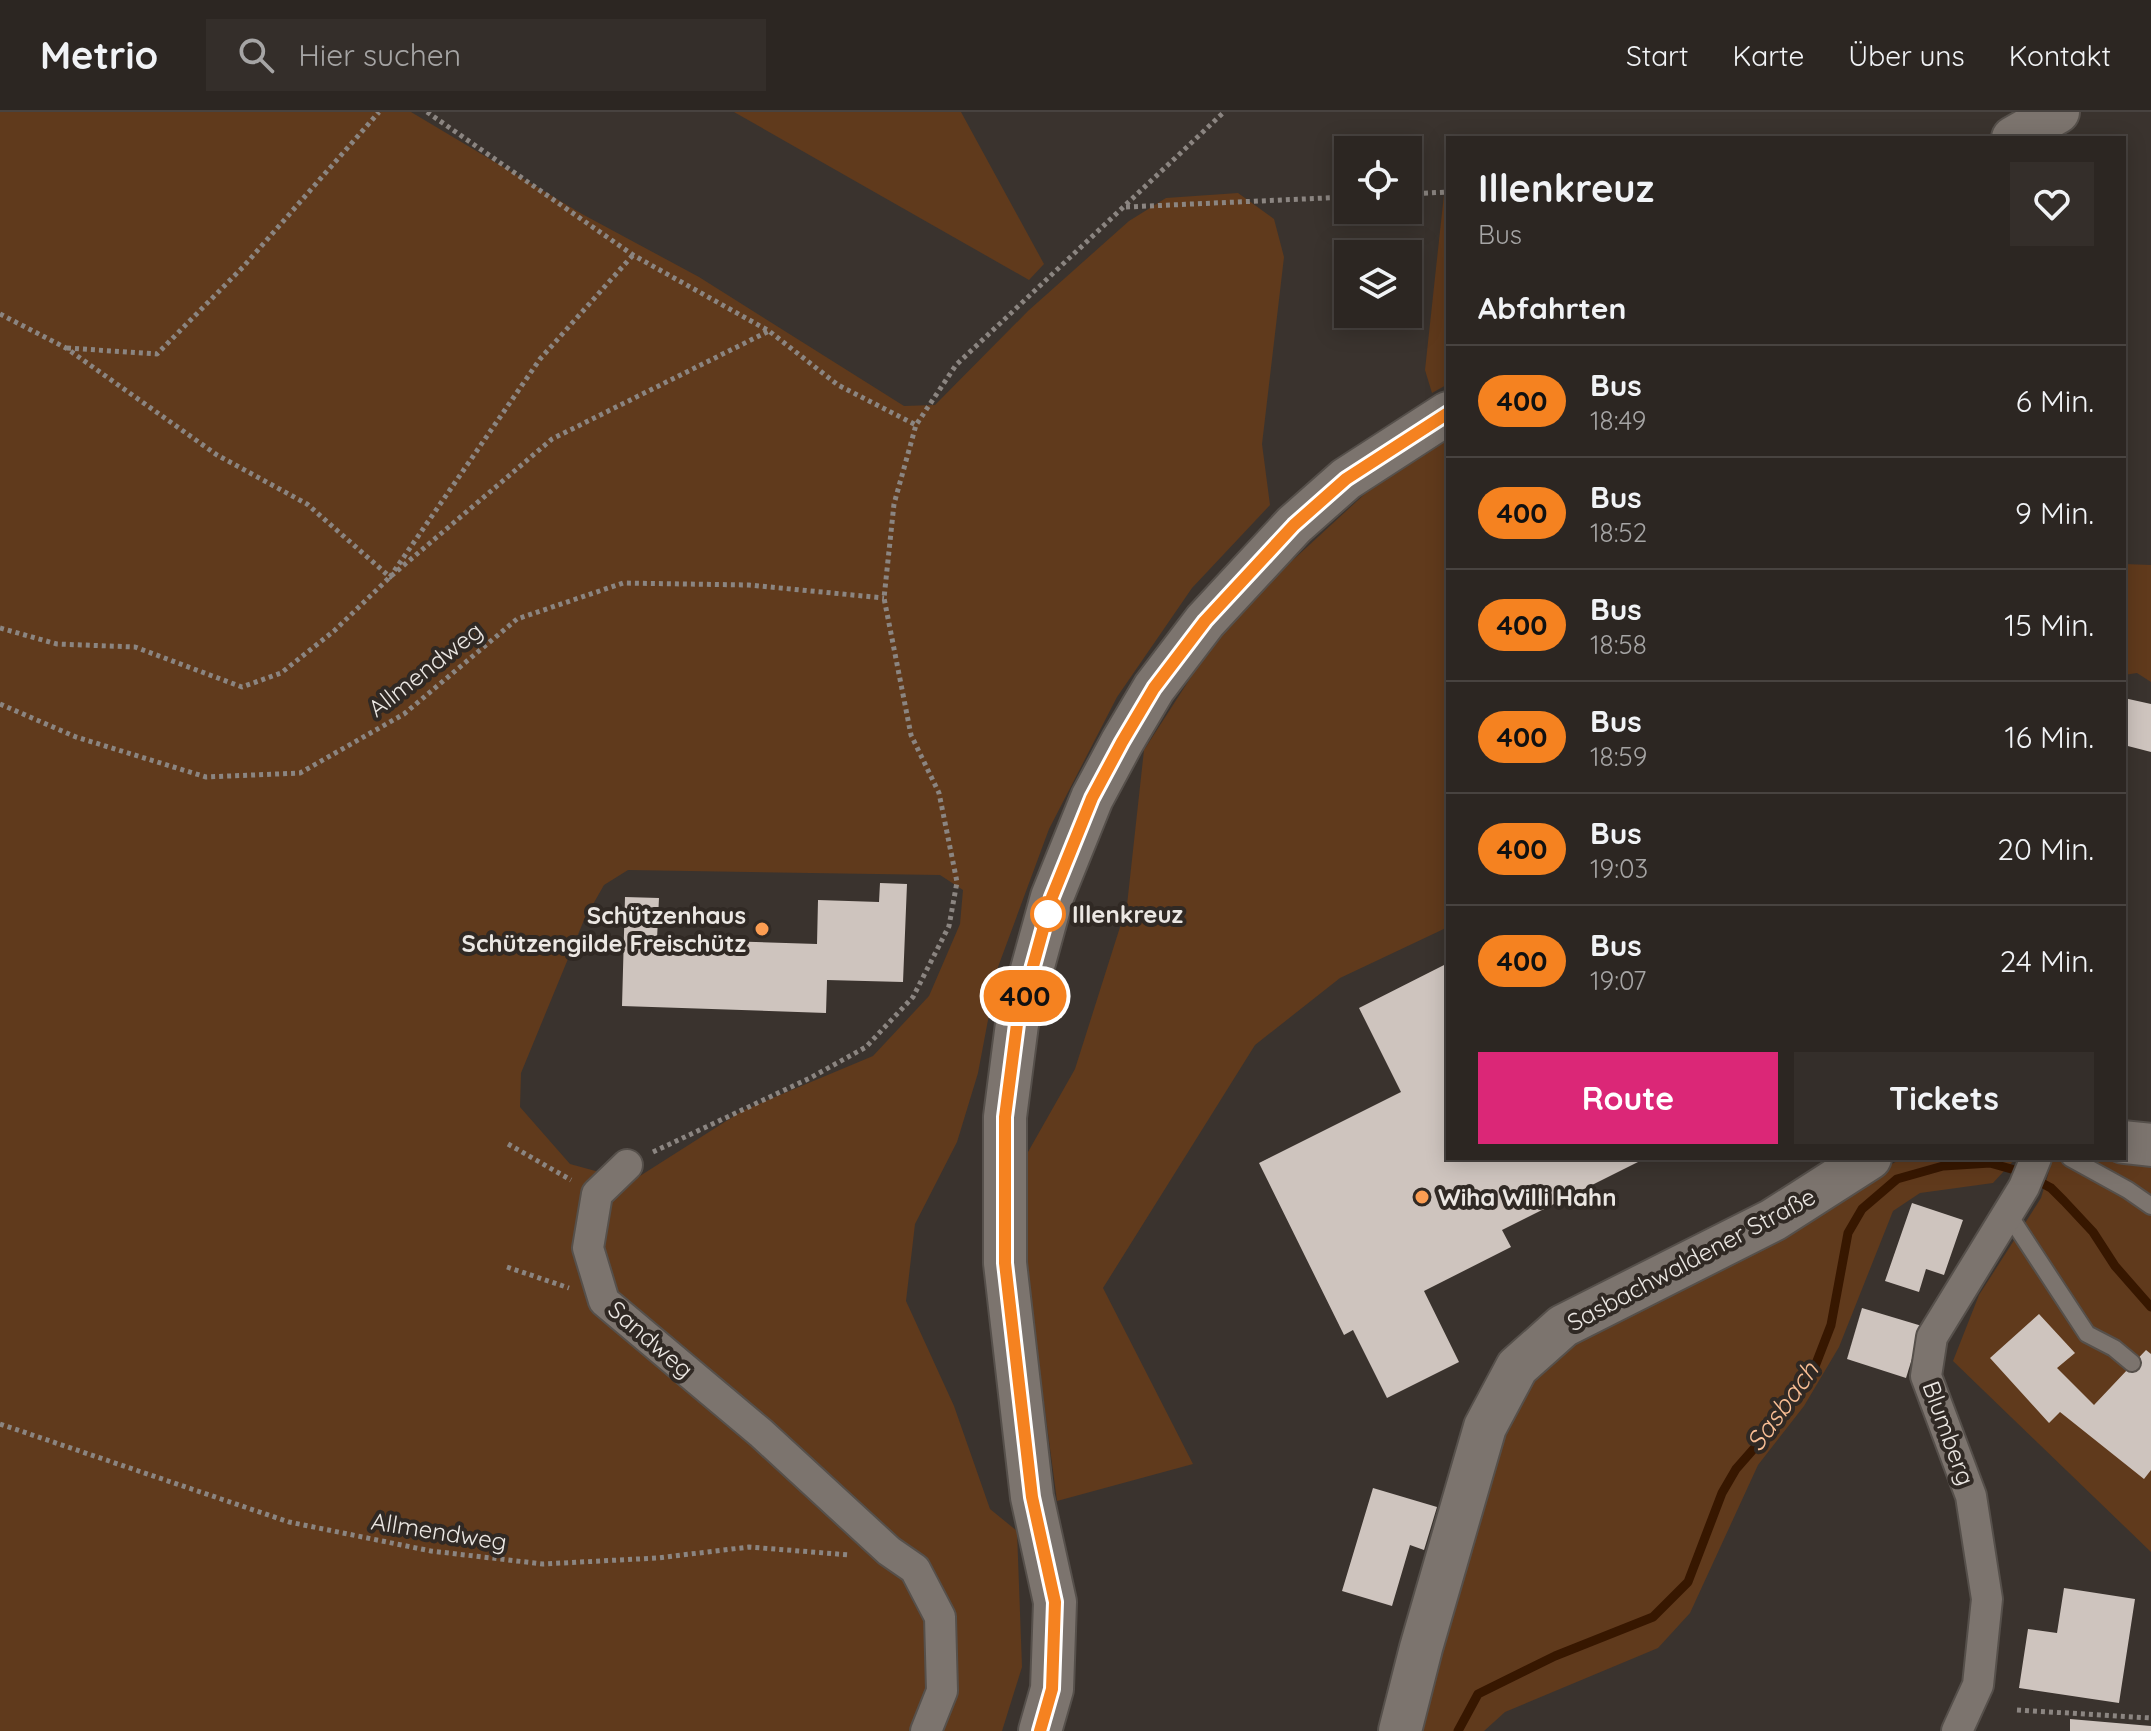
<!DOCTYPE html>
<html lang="de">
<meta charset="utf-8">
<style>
:root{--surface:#2c2622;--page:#342e2a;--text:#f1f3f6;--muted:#a6a5a5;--line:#484340;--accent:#db2777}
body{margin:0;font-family:Quicksand,sans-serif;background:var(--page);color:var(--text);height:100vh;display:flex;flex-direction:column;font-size:30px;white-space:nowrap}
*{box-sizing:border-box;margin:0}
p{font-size:26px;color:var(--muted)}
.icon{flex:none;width:44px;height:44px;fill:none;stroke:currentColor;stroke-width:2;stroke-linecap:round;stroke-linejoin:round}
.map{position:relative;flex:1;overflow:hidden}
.panel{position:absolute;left:1446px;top:24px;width:680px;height:1024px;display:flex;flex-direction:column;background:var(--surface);border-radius:0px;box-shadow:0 4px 20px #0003,0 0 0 2px var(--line)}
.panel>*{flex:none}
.badge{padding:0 16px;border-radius:26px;font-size:28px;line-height:52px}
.buttons{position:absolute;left:1334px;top:24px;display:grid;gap:16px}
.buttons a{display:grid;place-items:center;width:88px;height:88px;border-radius:0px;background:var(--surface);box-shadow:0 4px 20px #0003,0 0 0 2px var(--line);font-size:40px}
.map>.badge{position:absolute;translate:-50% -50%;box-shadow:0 0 0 4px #fff}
h2{padding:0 32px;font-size:30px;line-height:72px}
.round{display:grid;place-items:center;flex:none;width:84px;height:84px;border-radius:0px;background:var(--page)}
.headline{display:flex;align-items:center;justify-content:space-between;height:136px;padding:0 32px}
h1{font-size:38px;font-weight:800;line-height:60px}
.cta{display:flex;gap:16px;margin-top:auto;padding:16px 32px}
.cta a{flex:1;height:92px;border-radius:0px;background:var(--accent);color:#fff;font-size:32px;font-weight:800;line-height:92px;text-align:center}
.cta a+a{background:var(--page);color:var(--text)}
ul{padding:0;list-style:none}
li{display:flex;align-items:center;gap:24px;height:112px;padding:0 32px;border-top:2px solid var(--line)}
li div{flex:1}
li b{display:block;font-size:30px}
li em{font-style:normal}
li .badge{min-width:88px;font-weight:700;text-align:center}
header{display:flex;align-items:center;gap:48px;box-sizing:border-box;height:112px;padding:0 40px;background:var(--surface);border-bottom:2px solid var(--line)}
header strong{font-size:38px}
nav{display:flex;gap:44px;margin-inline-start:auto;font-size:28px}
.search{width:560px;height:72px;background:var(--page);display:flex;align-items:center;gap:20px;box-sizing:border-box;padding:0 28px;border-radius:0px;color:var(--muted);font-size:30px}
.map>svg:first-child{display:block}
</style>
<header>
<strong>Metrio</strong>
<div class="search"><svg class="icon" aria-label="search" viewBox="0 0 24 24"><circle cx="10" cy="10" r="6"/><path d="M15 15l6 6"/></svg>Hier suchen</div>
<nav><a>Start</a><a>Karte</a><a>Über uns</a><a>Kontakt</a></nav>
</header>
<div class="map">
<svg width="2151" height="1619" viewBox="0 0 2151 1619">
<rect width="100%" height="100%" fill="#3a332e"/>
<g fill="#603a1c" fill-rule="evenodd">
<path d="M 0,0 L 411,0 L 582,102 L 699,165 L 904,294 L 935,293 L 1028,199 L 1129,109 L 1166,86 L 1238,81 L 1274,107 L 1284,145 L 1262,332 L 1270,393 L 1192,476 L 1117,585 L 1049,717 L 998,855 L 978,961 L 957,1030 L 915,1112 L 906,1189 L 954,1294 L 990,1397 L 1017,1419 L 1022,1555 L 1002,1619 L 0,1619 ZM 628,758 L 940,763 L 963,778 L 960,812 L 929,884 L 873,944 L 742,999 L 632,1069 L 570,1052 L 520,995 L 521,961 L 584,808 L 604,773 Z"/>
<path d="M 734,0 L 961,0 L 1044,152 L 1029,168 Z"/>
<path d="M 1445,73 L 1448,73 L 1448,272 L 1432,281 L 1425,258 Z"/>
<path d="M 1448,320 L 1448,815 L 1340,866 L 1255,933 L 1103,1176 L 1193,1352 L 1057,1389 L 1024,1140 L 1028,1040 L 1075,957 L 1127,793 L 1144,638 L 1209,537 L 1281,459 L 1369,378 Z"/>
<path d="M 2124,452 L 2151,453 L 2151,570 L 2137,561 L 2124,563 Z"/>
<path d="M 2151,1044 L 2151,1440 L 1953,1249 L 1979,1183 L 2041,1086 L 2053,1046 Z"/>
<path d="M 1902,1046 L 2016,1046 L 1993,1071 L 1920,1081 L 1893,1099 L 1839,1235 L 1804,1294 L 1758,1353 L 1690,1501 L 1658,1536 L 1505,1600 L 1484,1619 L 1414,1619 L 1517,1276 L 1568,1227 L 1839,1084 Z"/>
</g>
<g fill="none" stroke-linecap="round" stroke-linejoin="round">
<path stroke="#371700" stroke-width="9" d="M 1458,1619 L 1478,1582 L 1555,1544 L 1653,1505 L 1688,1470 L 1722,1381 L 1736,1357 L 1780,1307 L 1812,1262 L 1831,1213 L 1848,1121 L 1862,1097 L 1897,1067 L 1943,1054 L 1990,1051 L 2022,1060 L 2051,1076 L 2064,1089 L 2093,1120 L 2115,1154 L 2151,1195"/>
</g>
<g fill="#cec4be">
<path d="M 2124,586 L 2151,592 L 2151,640 L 2124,633 Z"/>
<path d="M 880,771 L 907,772 L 903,870 L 827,868 L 826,901 L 622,894 L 625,785 L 659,786 L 657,827 L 817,832 L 818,788 L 879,790 Z"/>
<path d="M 1448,851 L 1448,1046 L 1646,1046 L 1502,1118 L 1511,1135 L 1424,1179 L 1459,1250 L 1387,1286 L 1353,1218 L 1344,1223 L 1259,1051 L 1401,980 L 1359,896 Z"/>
<path d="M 1912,1091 L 1963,1108 L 1944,1163 L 1926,1157 L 1919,1180 L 1885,1169 Z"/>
<path d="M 1862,1196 L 1922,1214 L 1906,1266 L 1847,1247 Z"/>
<path d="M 2039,1202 L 2075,1241 L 2057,1256 L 2094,1293 L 2146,1238 L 2151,1242 L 2151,1358 L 2144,1367 L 2060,1300 L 2049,1311 L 1990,1246 Z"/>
<path d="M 1373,1376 L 1437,1395 L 1424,1438 L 1410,1433 L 1392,1494 L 1342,1479 Z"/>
<path d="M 2064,1476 L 2135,1487 L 2119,1591 L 2019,1576 L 2028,1517 L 2057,1521 Z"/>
<path d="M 2070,1607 L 2151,1614 L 2151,1619 L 2070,1619 Z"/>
</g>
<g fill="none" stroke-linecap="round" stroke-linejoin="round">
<g stroke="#56504b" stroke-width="20">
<g id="service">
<path d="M 2070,1046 L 2128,1078 L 2151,1094"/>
<path d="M 2007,1100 L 2087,1222 L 2114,1236 L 2132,1251"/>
</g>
</g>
<g stroke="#56504b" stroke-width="34">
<g id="minor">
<path d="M 627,1053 L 597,1082 L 588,1136 L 604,1189 L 761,1321 L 889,1439 L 915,1457 L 940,1505 L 942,1579 L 926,1619"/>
<path d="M 1957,1619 L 1978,1573 L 1987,1487 L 1971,1384 L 1926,1264 L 1932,1225 L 2024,1075 L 2036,1046"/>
</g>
</g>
<g stroke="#56504b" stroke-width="46">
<g id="secondary">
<path d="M 2013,26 L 2058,0"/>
<path d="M 2124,1030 L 2151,1033"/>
<path d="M 1040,1619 L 1052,1577 L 1055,1490 L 1032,1385 L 1005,1151 L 1005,1005 L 1017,912 L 1052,785 L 1092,686 L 1122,630 L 1154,576 L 1205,509 L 1294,413 L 1346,367 L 1448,301"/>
<path d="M 1400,1619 L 1421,1536 L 1485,1315 L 1517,1255 L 1563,1214 L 1773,1108 L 1870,1046"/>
</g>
</g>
<g stroke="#8b8581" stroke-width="5" stroke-dasharray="4 4" stroke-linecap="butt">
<path d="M 427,0 L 633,143 L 769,219 L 838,273 L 916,313"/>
<path d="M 1408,82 L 1448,80"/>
<path d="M 1126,95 L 1348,85"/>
<path d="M 0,202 L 66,236 L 217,343 L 307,392 L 390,465 L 540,247 L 633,143"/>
<path d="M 67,236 L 157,242 L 243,155 L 379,0"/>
<path d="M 0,516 L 57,532 L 135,535 L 242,575 L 281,561 L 334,519 L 390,465 L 552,327 L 769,219"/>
<path d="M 0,592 L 76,625 L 206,665 L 300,661 L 404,602 L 517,507 L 623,471 L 749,473 L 884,486"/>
<path d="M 508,1032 L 571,1068"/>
<path d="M 653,1040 L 810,966 L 866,935 L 913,885 L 949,814 L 957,770 L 939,681 L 911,623 L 884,486 L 894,392 L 916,313 L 956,253 L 1224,0"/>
<path d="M 507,1155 L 569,1176"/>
<path d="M 0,1312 L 289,1410 L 431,1439 L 543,1452 L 657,1446 L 749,1435 L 850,1443"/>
<path d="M 2017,1598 L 2151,1606"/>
</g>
<use href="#service" stroke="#7c746e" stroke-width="16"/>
<use href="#minor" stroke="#7c746e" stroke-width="30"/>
<use href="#secondary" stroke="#7c746e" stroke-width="42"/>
</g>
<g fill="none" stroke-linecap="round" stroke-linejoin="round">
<g stroke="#fff" stroke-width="18">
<path id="line" d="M 1040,1619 L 1052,1577 L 1055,1490 L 1032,1385 L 1005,1151 L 1005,1005 L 1017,912 L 1052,785 L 1092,686 L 1122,630 L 1154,576 L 1205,509 L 1294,413 L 1346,367 L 1448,301"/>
</g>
<use href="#line" stroke="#f58220" stroke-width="12"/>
</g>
<circle fill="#fff" stroke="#f58220" stroke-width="4" cx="1048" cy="802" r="16"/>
<g fill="#fc9d52" stroke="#302924" stroke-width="3">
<circle cx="762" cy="817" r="8"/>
<circle cx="1422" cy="1085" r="8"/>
</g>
<g text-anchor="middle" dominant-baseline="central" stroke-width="8" stroke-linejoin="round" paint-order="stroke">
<g font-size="24" fill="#ebe7e3" stroke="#302924">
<text transform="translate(425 557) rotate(-38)">Allmendweg</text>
<text transform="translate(1691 1147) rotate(-28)">Sasbachwaldener Straße</text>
<text transform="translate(651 1227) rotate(41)">Sandweg</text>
<text transform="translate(1949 1321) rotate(70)">Blumberg</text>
<text transform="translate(439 1419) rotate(9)">Allmendweg</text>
</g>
<g font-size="24" font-weight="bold" fill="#ebe7e3" stroke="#302924" text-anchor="start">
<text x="1072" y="802">Illenkreuz</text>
</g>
<g font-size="24" font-weight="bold" fill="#ebe7e3" stroke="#302924" text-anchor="end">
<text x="746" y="803">Schützenhaus<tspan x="746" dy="28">Schützengilde Freischütz</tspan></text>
<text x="1438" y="1085" text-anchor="start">Wiha Willi Hahn</text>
</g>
<g font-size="26" font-style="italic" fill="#fabf95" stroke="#302924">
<text transform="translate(1782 1294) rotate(-54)">Sasbach</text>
</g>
</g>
</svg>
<div class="buttons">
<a><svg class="icon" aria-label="locate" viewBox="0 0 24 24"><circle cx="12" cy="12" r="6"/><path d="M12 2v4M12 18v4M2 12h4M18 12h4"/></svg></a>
<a><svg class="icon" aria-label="layers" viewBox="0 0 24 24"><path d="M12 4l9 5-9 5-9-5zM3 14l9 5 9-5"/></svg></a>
</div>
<b class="badge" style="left:1025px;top:884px;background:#f58220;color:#111">400</b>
<section class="panel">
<div class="headline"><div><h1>Illenkreuz</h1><p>Bus</p></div><a class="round"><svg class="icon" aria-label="heart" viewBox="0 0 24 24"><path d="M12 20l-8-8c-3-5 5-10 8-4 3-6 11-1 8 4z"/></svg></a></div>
<h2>Abfahrten</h2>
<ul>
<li><span class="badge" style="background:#f58220;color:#111">400</span><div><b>Bus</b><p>18:49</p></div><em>6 Min.</em></li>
<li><span class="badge" style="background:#f58220;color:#111">400</span><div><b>Bus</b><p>18:52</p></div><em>9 Min.</em></li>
<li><span class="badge" style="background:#f58220;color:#111">400</span><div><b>Bus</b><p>18:58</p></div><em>15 Min.</em></li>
<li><span class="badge" style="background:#f58220;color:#111">400</span><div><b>Bus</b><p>18:59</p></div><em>16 Min.</em></li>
<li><span class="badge" style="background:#f58220;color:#111">400</span><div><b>Bus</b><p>19:03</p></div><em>20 Min.</em></li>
<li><span class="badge" style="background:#f58220;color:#111">400</span><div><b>Bus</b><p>19:07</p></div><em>24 Min.</em></li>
</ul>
<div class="cta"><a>Route</a><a>Tickets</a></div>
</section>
</div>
